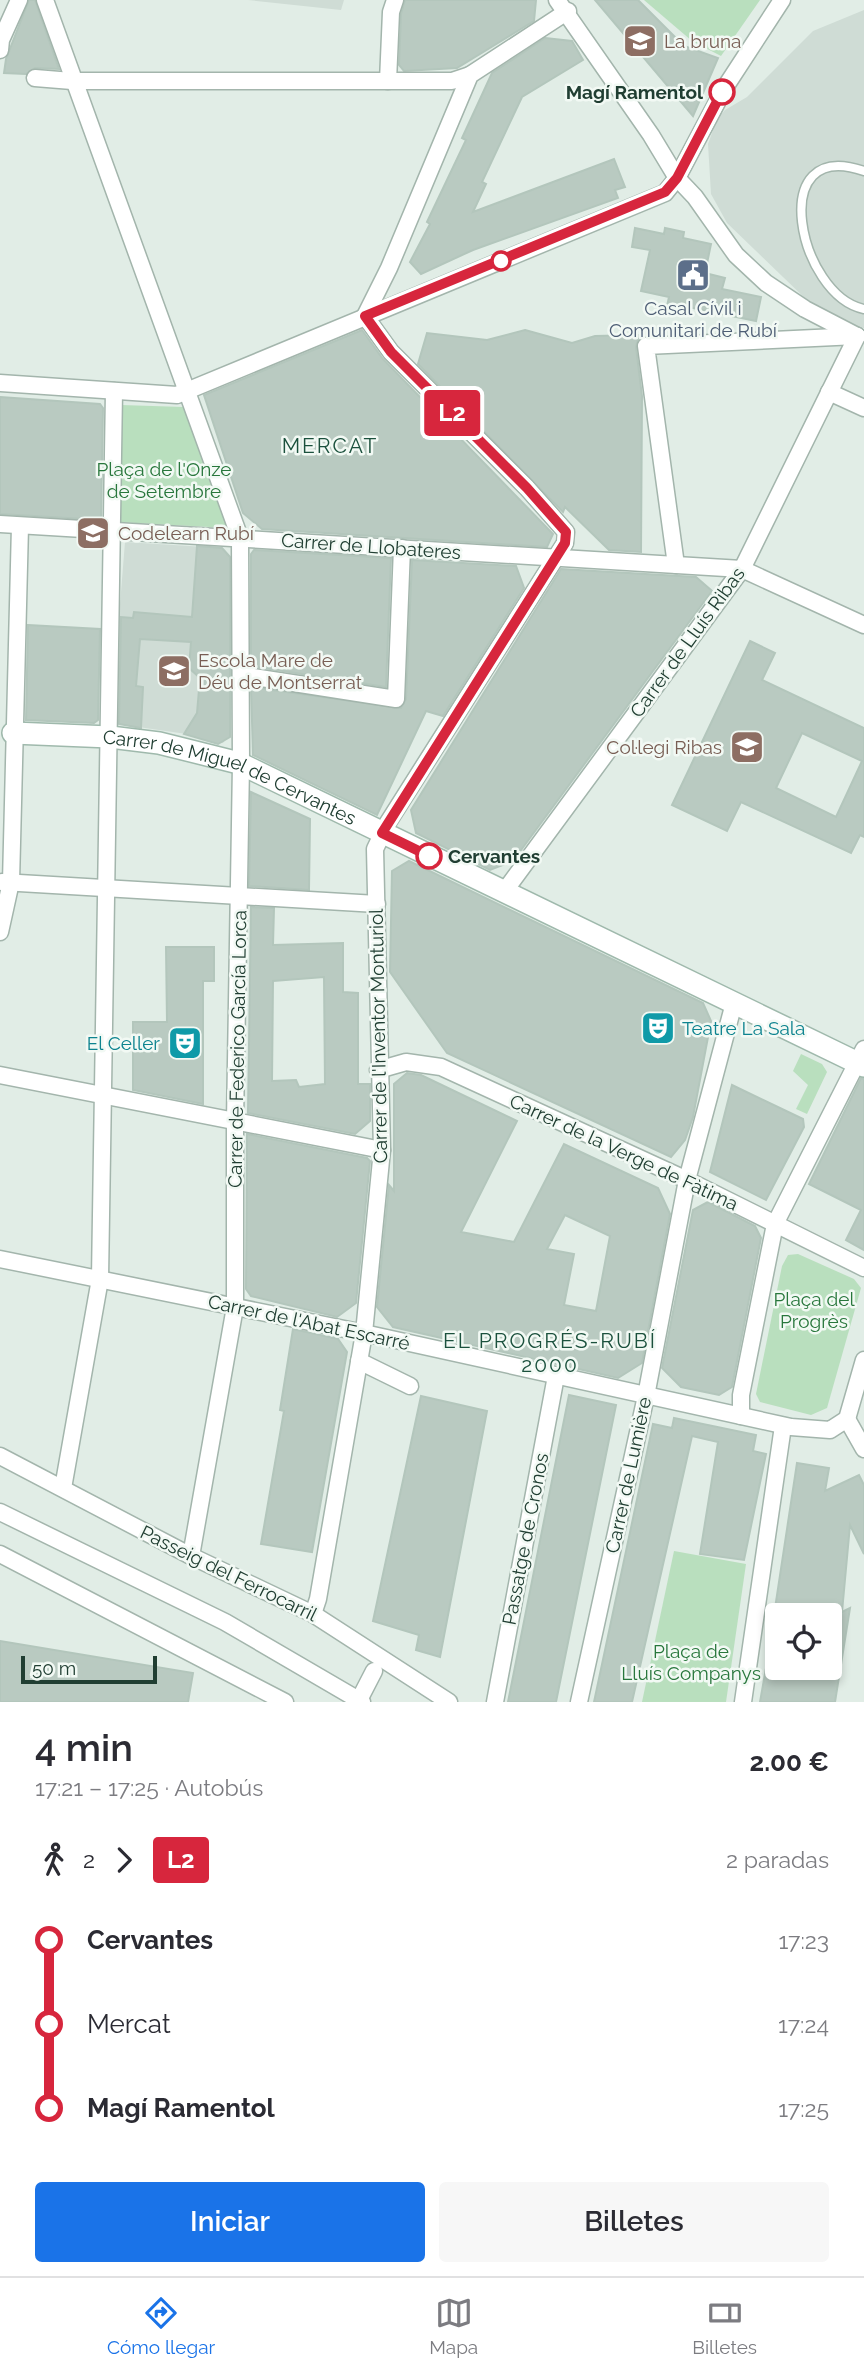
<!DOCTYPE html>
<html lang="es">
<meta charset="utf-8">
<style>
:root{--surface:#fff;--page:#f7f7f7;--text:#2b2b33;--muted:#7c7c81;--line:#e1e1e2;--accent:#1a73e8}
body{margin:0;font-family:Raleway,sans-serif;background:var(--page);color:var(--text);height:100vh;display:flex;flex-direction:column;font-size:26px;white-space:nowrap}
*{box-sizing:border-box;margin:0}
p{font-size:23px;color:var(--muted)}
.icon{flex:none;width:38px;height:38px;fill:none;stroke:currentColor;stroke-width:2;stroke-linecap:round;stroke-linejoin:round}
.map{position:relative;height:1702px;overflow:hidden}
.sheet{display:flex;flex-direction:column;background:var(--surface);flex:1}
.sheet>*{flex:none}
.badge{padding:0 14px;border-radius:5px;font-size:24px;line-height:46px}
.controls{position:absolute;left:765px;top:1603px;display:grid;gap:14px}
.controls a{display:grid;place-items:center;width:77px;height:77px;border-radius:7px;background:var(--surface);box-shadow:0 4px 10px #0003;font-size:35px}
.scale{position:absolute;left:21px;bottom:18px;width:136px;box-sizing:border-box;padding-left:7px;border:4px solid #203e32;border-top:0;font-size:19px;line-height:24px;white-space:nowrap;color:#203e32;-webkit-text-stroke:5px #f2f9f4;paint-order:stroke}
.map>.badge{position:absolute;translate:-50% -50%;box-shadow:0 0 0 4px #fff}
.legs{display:flex;align-items:center;gap:10px;height:77px;padding:0 35px;font-size:23px}
.legs p{margin-inline-start:auto}
.headline{display:flex;align-items:center;justify-content:space-between;height:119px;padding:0 35px}
h1{font-size:38px;font-weight:600;line-height:52px}
.cta{display:flex;gap:14px;margin-top:auto;padding:14px 35px}
.cta a{flex:1;height:80px;border-radius:7px;background:var(--accent);color:#fff;font-size:28px;font-weight:600;line-height:80px;text-align:center}
.cta a+a{background:var(--page);color:var(--text)}
ul{padding:0 35px;list-style:none}
li{display:flex;align-items:center;gap:24px;height:84px;font-size:26px}
li i{display:grid;place-items:center;width:10px;height:100%;margin:0 9px;background:currentColor}
li i::after{content:'';width:18px;height:18px;margin:-9px;border:5px solid;border-radius:50%;background:var(--surface)}
li p{margin-inline-start:auto}
li:first-child i{background:linear-gradient(#0000 50%,currentColor 0)}
li:last-child i{background:linear-gradient(currentColor 50%,#0000 0)}
.tab-bar{display:flex;justify-content:space-around;align-items:center;height:98px;border-top:2px solid var(--line);background:var(--surface);font-size:19px;color:var(--muted)}
.tab-bar a{display:grid;justify-items:center;gap:4px}
.tab-bar .active{color:var(--accent)}
.map>svg:first-child{display:block}
</style>
<div class="map">
<svg width="864" height="1702" viewBox="0 0 864 1702">
<rect width="100%" height="100%" fill="#e1ede6"/>
<g fill="#cfdcd5">
<path d="M 248,0 L 344,0 L 341,10 Z"/>
<path d="M 864,10 L 864,328 L 861,328 L 811,304 L 727,223 L 711,194 L 708,144 L 717,119 L 725,110 L 747,97 L 813,31 Z"/>
<path d="M 125,542 L 222,548 L 232,560 L 229,735 L 223,743 L 215,743 L 200,736 L 118,724 L 119,617 Z"/>
</g>
<g fill="#b9dfbe">
<path d="M 644,0 L 760,0 L 721,56 L 692,41 Z"/>
<path d="M 121,405 L 184,407 L 228,528 L 118,522 Z"/>
<path d="M 801,1054 L 822,1064 L 827,1072 L 807,1114 L 796,1109 L 808,1085 L 793,1071 Z"/>
<path d="M 798,1254 L 854,1279 L 861,1288 L 827,1408 L 811,1415 L 760,1402 L 756,1394 L 782,1266 L 788,1255 Z"/>
<path d="M 674,1551 L 746,1564 L 726,1702 L 642,1702 Z"/>
</g>
<g fill="#b9cac1" stroke="#b3c6bc" stroke-width="2" fill-rule="evenodd">
<path d="M 29,0 L 35,0 L 59,69 L 35,68 L 26,74 L 4,73 L 6,59 Z"/>
<path d="M 405,0 L 536,0 L 534,21 L 457,68 L 404,71 L 399,65 L 401,14 Z"/>
<path d="M 595,0 L 638,0 L 684,46 L 718,58 L 693,116 Z"/>
<path d="M 545,38 L 572,41 L 583,60 L 522,97 L 482,182 L 486,184 L 473,212 L 614,159 L 625,187 L 615,190 L 618,198 L 473,250 L 421,274 L 410,262 L 430,224 L 427,222 L 466,140 L 462,138 L 492,73 Z"/>
<path d="M 635,228 L 664,234 L 665,228 L 684,232 L 683,238 L 711,244 L 705,273 L 725,278 L 722,289 L 761,297 L 756,321 L 688,307 L 687,310 L 667,306 L 669,297 L 641,291 L 650,250 L 632,247 Z"/>
<path d="M 362,330 L 383,359 L 553,534 L 547,547 L 262,529 L 243,513 L 204,395 Z"/>
<path d="M 525,330 L 572,343 L 595,336 L 639,335 L 636,347 L 642,396 L 641,552 L 609,550 L 565,507 L 563,512 L 418,364 L 427,333 L 487,340 Z"/>
<path d="M 0,397 L 100,404 L 103,408 L 101,520 L 0,514 Z"/>
<path d="M 197,546 L 222,548 L 230,557 L 230,737 L 218,744 L 184,734 L 197,713 L 200,678 L 189,668 L 191,642 L 140,639 L 136,686 L 143,687 L 141,728 L 119,724 L 121,617 L 133,618 L 134,612 L 192,617 Z"/>
<path d="M 254,550 L 391,558 L 386,687 L 251,666 L 251,554 Z"/>
<path d="M 412,560 L 516,566 L 524,588 L 443,716 L 426,711 L 377,815 L 253,755 L 251,687 L 401,708 L 406,699 Z"/>
<path d="M 561,569 L 696,577 L 712,591 L 513,861 L 490,870 L 416,833 L 411,810 Z"/>
<path d="M 28,625 L 100,629 L 98,720 L 94,723 L 26,720 Z"/>
<path d="M 750,641 L 775,653 L 762,680 L 864,728 L 864,837 L 860,835 L 851,853 L 741,802 L 727,831 L 672,805 ZM 802,733 L 862,761 L 836,817 L 776,788 Z"/>
<path d="M 251,792 L 310,819 L 309,890 L 249,886 Z"/>
<path d="M 409,861 L 703,1003 L 711,1021 L 693,1117 L 685,1140 L 671,1157 L 447,1053 L 390,972 L 392,871 Z"/>
<path d="M 251,907 L 274,908 L 273,945 L 343,943 L 343,992 L 358,993 L 358,1084 L 370,1084 L 370,1121 L 355,1134 L 248,1113 ZM 324,977 L 325,1084 L 299,1087 L 296,1080 L 272,1081 L 273,981 Z"/>
<path d="M 166,947 L 214,947 L 214,981 L 203,981 L 203,1104 L 133,1090 L 133,1022 L 167,1022 Z"/>
<path d="M 407,1073 L 421,1075 L 517,1121 L 461,1232 L 514,1242 L 564,1144 L 658,1188 L 670,1214 L 642,1363 L 618,1378 L 393,1327 L 377,1307 L 389,1185 L 394,1191 L 394,1084 ZM 565,1215 L 610,1236 L 596,1311 L 564,1305 L 574,1254 L 547,1249 Z"/>
<path d="M 861,1078 L 864,1079 L 864,1250 L 846,1240 L 861,1210 L 809,1184 Z"/>
<path d="M 732,1085 L 803,1119 L 804,1127 L 766,1200 L 710,1172 Z"/>
<path d="M 247,1134 L 367,1158 L 370,1161 L 356,1303 L 337,1317 L 251,1296 L 246,1289 Z"/>
<path d="M 708,1202 L 755,1226 L 761,1238 L 732,1387 L 719,1395 L 681,1387 L 662,1368 L 693,1210 Z"/>
<path d="M 293,1329 L 338,1339 L 347,1352 L 312,1552 L 261,1544 L 284,1411 L 280,1410 Z"/>
<path d="M 569,1395 L 616,1405 L 556,1702 L 508,1702 Z"/>
<path d="M 421,1396 L 487,1411 L 440,1657 L 416,1650 L 419,1635 L 373,1621 Z"/>
<path d="M 674,1418 L 756,1435 L 753,1451 L 766,1454 L 744,1560 L 700,1554 L 718,1442 L 692,1436 L 632,1702 L 594,1702 L 653,1424 L 672,1428 Z"/>
<path d="M 797,1463 L 829,1468 L 825,1491 L 859,1475 L 864,1485 L 864,1554 L 850,1525 L 842,1612 L 850,1608 L 835,1702 L 760,1702 L 766,1668 L 830,1668 L 830,1618 L 835,1615 L 774,1615 Z"/>
<path d="M 0,1641 L 193,1673 L 188,1702 L 0,1702 Z"/>
</g>
<g fill="none" stroke-linecap="round" stroke-linejoin="round">
<g stroke="#a3b5ac" stroke-width="11">
<path id="lane" d="M 864,171 C 764,136 799,296 864,309"/>
</g>
<g stroke="#a3b5ac" stroke-width="19">
<g id="street">
<path d="M 45,0 L 240,538 L 241,764 L 235,1121 L 235,1307 L 191,1556"/>
<path d="M 557,0 L 651,135 L 677,178 L 695,197 L 736,255 L 766,283 L 805,309 L 857,336"/>
<path d="M 0,50 L 1,40 L 19,0"/>
<path d="M 35,78 L 72,81 L 452,81 L 470,75"/>
<path d="M 388,81 L 391,12 L 395,0"/>
<path d="M 365,316 L 389,268 L 470,75 L 568,11"/>
<path d="M 0,383 L 177,395 L 665,193 L 677,178 L 724,89 L 782,0"/>
<path d="M 829,392 L 864,408"/>
<path d="M 0,524 L 742,569 L 864,625"/>
<path d="M 676,565 L 646,346 L 857,336"/>
<path d="M 241,675 L 396,699 L 402,548"/>
<path d="M 2,882 L 377,904"/>
<path d="M 504,892 L 742,569 L 857,336"/>
<path d="M 0,932 L 11,882 L 20,526"/>
<path d="M 378,1070 L 406,1062 L 441,1067 L 687,1180 L 864,1268"/>
<path d="M 0,1075 L 382,1150"/>
<path d="M 0,1259 L 364,1333 L 791,1427 L 830,1430 L 847,1419 L 864,1360"/>
<path d="M 359,1361 L 410,1386"/>
<path d="M 741,1416 L 741,1395 L 775,1224 L 864,1049"/>
<path d="M 847,1419 L 864,1449"/>
<path d="M 0,1456 L 191,1556 L 313,1614 L 449,1702"/>
<path d="M 63,1488 L 100,1279 L 114,391"/>
<path d="M 0,1512 L 225,1622 L 362,1702"/>
<path d="M 0,1554 L 285,1702"/>
<path d="M 313,1614 L 318,1599 L 364,1333 L 382,1150 L 375,849 L 387,824 L 565,543 L 566,532 L 527,488 L 391,352 L 365,316"/>
<path d="M 358,1702 L 374,1671"/>
<path d="M 495,1702 L 556,1376"/>
<path d="M 579,1702 L 646,1396 L 687,1180 L 734,1003"/>
<path d="M 743,1702 L 783,1426"/>
</g>
</g>
<g stroke="#9fb9ac" stroke-width="24">
<g id="secondary">
<path id="s1" d="M 13,733 L 110,737 L 159,743 L 239,763 L 864,1066"/>
</g>
</g>
<use href="#lane" stroke="#fff" stroke-width="8"/>
<use href="#street" stroke="#fff" stroke-width="16"/>
<use href="#secondary" stroke="#fff" stroke-width="21"/>
</g>
<g fill="none" stroke-linecap="round" stroke-linejoin="round">
<g stroke="#fff" stroke-width="16">
<path id="line-1" d="M 429,856 L 382,833 L 565,543 L 566,532 L 527,488 L 391,352 L 365,316 L 665,192 L 677,178 L 722,92"/>
</g>
<use href="#line-1" stroke="#d7263d" stroke-width="10"/>
</g>
<defs>
<g id="school-square" transform="scale(1.75)"><rect x="-9" y="-9" width="18" height="18" rx="4" fill="#8d6e63" stroke="#f2f9f4"/><path d="M0-5L7-2L0 1L-7-2ZM-4 1L0 2.5L4 1V4Q0 6-4 4Z" fill="#fff"/></g>
<g id="civic-square" transform="scale(1.75)"><rect x="-9" y="-9" width="18" height="18" rx="4" fill="#5c6f8a" stroke="#f2f9f4"/><path d="M-.6-6.5H3V-4.5H.6V-3L4-1V1h2V6H-6V1h2V-1L-.6-3ZM-1.2 2.5V6h2.4V2.5Z" fill="#fff"/></g>
<g id="theatre-square" transform="scale(1.75)"><rect x="-9" y="-9" width="18" height="18" rx="4" fill="#0f9aa8" stroke="#f2f9f4"/><path d="M-5-5.5Q0-4 5-5.5V0Q5 5 0 6Q-5 5-5 0ZM-3.3-2.5H-1v1.5H-3.3ZM1-2.5H3.3v1.5H1ZM-2.8 1Q0 5.5 2.8 1Z" fill="#fff"/></g>
</defs>
<g fill-rule="evenodd">
<use href="#school-square" x="640" y="41"/>
<use href="#civic-square" x="693" y="275"/>
<use href="#school-square" x="93" y="533"/>
<use href="#school-square" x="174" y="671"/>
<use href="#school-square" x="747" y="747"/>
<use href="#theatre-square" x="658" y="1028"/>
<use href="#theatre-square" x="185" y="1043"/>
</g>
<g fill="#fff" stroke="#d7263d" stroke-width="3.5">
<circle cx="722" cy="92" r="12"/>
<circle cx="501" cy="261" r="9"/>
<circle cx="429" cy="856" r="12"/>
</g>
<g text-anchor="middle" dominant-baseline="central" stroke-width="5" stroke-linejoin="round" paint-order="stroke">
<g font-size="19" fill="#785e54" stroke="#f2f9f4" text-anchor="start">
<text x="664" y="41">La bruna</text>
<text x="118" y="533">Codelearn Rubí</text>
<text x="198" y="660">Escola Mare de<tspan x="198" dy="22">Déu de Montserrat</tspan></text>
<text x="722" y="747" text-anchor="end">Col·legi Ribas</text>
</g>
<g font-size="19" font-weight="bold" fill="#203e32" stroke="#f2f9f4" text-anchor="end">
<text x="703" y="92">Magí Ramentol</text>
<text x="448" y="856" text-anchor="start">Cervantes</text>
</g>
<g font-size="19" fill="#4e5e75" stroke="#f2f9f4">
<text x="693" y="308">Casal Cívil i<tspan x="693" dy="22">Comunitari de Rubí</tspan></text>
</g>
<g font-size="19" fill="#28773c" stroke="#f2f9f4">
<text x="164" y="469">Plaça de l'Onze<tspan x="164" dy="22">de Setembre</tspan></text>
<text x="814" y="1299">Plaça del<tspan x="814" dy="22">Progrès</tspan></text>
<text x="691" y="1651">Plaça de<tspan x="691" dy="22">Lluís Companys</tspan></text>
</g>
<g font-size="19" fill="#203e32" stroke="#f2f9f4">
<text transform="translate(371 546) rotate(4)">Carrer de Llobateres</text>
<text transform="translate(687 642) rotate(-54)">Carrer de Lluís Ribas</text>
<text stroke="none"><textPath href="#s1" startOffset="224">Carrer de Miguel de Cervantes</textPath></text>
<text transform="translate(378 1036) rotate(-91)">Carrer de l'Inventor Monturiol</text>
<text transform="translate(237 1049) rotate(-89)">Carrer de Federico García Lorca</text>
<text transform="translate(624 1152) rotate(25)">Carrer de la Verge de Fàtima</text>
<text transform="translate(309 1322) rotate(12)">Carrer de l'Abat Escarré</text>
<text transform="translate(628 1475) rotate(-78)">Carrer de Lumière</text>
<text transform="translate(525 1539) rotate(-79)">Passatge de Cronos</text>
<text transform="translate(229 1573) rotate(26)">Passeig del Ferrocarril</text>
</g>
<g font-size="19" fill="#0d838f" stroke="#f2f9f4" text-anchor="start">
<text x="682" y="1028">Teatre La Sala</text>
<text x="160" y="1043" text-anchor="end">El Celler</text>
</g>
<g font-size="21" letter-spacing="2" fill="#1b513d" stroke="#f2f9f4">
<text x="330" y="445">MERCAT</text>
<text x="550" y="1340">EL PROGRÉS-RUBÍ<tspan x="550" dy="24">2000</tspan></text>
</g>
</g>
</svg>
<div class="controls">
<a><svg class="icon" aria-label="locate" viewBox="0 0 24 24"><circle cx="12" cy="12" r="6"/><path d="M12 2v4M12 18v4M2 12h4M18 12h4"/></svg></a>
</div>
<div class="scale">50 m</div>
<b class="badge" style="left:452px;top:413px;background:#d7263d;color:#fff">L2</b>
</div>
<section class="sheet">
<div class="headline"><div><h1>4 min</h1><p>17:21 – 17:25 · Autobús</p></div><b>2.00 €</b></div>
<div class="legs"><svg class="icon" aria-label="walk" viewBox="0 0 24 24"><circle cx="13" cy="4" r="2"/><path d="M13 8l-2 6 4 7M11 14l-3 7M7 12l3-4h3l4 4"/></svg>2<svg class="icon" aria-label="forward" viewBox="0 0 24 24"><path d="M9 5l7 7-7 7"/></svg><b class="badge" style="background:#d7263d;color:#fff">L2</b><p>2 paradas</p></div>
<ul>
<li><i style="color:#d7263d"></i><b>Cervantes</b><p>17:23</p></li>
<li><i style="color:#d7263d"></i><span>Mercat</span><p>17:24</p></li>
<li><i style="color:#d7263d"></i><b>Magí Ramentol</b><p>17:25</p></li>
</ul>
<div class="cta"><a>Iniciar</a><a>Billetes</a></div>
</section>
<nav class="tab-bar">
<a class="active"><svg class="icon" aria-label="directions" viewBox="0 0 24 24"><path d="M12 3l9 9-9 9-9-9zM9 14v-3h6M13 9l2 2-2 2"/></svg>Cómo llegar</a>
<a><svg class="icon" aria-label="map" viewBox="0 0 24 24"><path d="M3 6l6-2 6 2 6-2v14l-6 2-6-2-6 2zM9 4v14M15 6v14"/></svg>Mapa</a>
<a><svg class="icon" aria-label="tickets" viewBox="0 0 24 24"><path d="M3 7h18v10H3zM15 7v10"/></svg>Billetes</a>
</nav>
